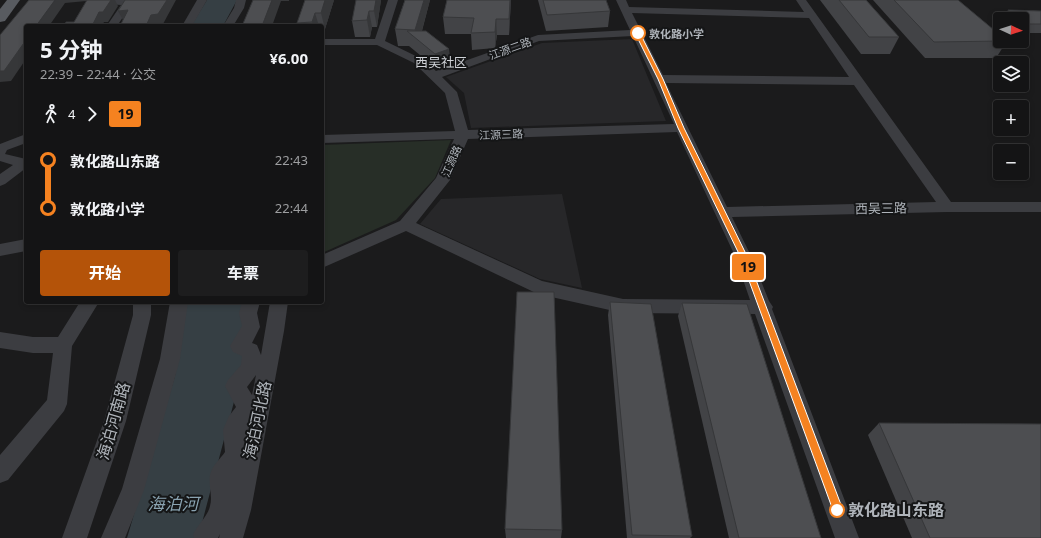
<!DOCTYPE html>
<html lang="zh">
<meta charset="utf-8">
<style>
:root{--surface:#141415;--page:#1d1d1e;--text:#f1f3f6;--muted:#9d9ea0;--line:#333334;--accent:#b45309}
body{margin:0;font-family:"Noto Sans","Noto Sans SC",sans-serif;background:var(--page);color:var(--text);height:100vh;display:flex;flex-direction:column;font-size:15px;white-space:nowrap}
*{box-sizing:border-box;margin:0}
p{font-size:13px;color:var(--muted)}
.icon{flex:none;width:22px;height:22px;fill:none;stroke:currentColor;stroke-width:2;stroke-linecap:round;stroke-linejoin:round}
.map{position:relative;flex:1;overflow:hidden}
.details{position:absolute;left:24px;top:24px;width:300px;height:280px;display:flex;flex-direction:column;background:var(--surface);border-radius:4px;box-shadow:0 2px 6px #0003,0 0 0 1px var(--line)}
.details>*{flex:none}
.badge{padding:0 8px;border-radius:3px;font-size:14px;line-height:26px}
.needle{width:26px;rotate:93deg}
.controls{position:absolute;left:993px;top:12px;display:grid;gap:8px}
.controls a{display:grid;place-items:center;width:36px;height:36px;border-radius:4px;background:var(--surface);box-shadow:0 2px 6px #0003,0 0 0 1px var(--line);font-size:20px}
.map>.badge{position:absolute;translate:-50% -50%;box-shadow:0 0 0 2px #fff}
.legs{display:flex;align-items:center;gap:6px;height:44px;padding:0 16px;font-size:13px}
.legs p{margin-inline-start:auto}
.head{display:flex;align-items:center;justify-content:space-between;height:68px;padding:0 16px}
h1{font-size:22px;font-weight:700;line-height:30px}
.action{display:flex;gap:8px;margin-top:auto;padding:8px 16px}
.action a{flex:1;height:46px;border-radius:4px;background:var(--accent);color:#fff;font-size:16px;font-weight:700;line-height:46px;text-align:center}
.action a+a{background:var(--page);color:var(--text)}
ul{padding:0 16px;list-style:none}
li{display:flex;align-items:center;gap:14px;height:48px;font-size:15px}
li i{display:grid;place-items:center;width:6px;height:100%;margin:0 5px;background:currentColor}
li i::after{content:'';width:10px;height:10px;margin:-5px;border:3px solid;border-radius:50%;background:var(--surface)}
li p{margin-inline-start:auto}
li:first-child i{background:linear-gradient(#0000 50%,currentColor 0)}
li:last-child i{background:linear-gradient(currentColor 50%,#0000 0)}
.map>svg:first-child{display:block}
</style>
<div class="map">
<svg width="1041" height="538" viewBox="0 0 1041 538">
<rect width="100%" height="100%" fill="#1b1b1c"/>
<g fill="#272729">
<path d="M 632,39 L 666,121 L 471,128 L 464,93 L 446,77 L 542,43 Z"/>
<path d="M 562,194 L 582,288 L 540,279 L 420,224 L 441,199 Z"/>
</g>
<path fill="#272e27" d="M 451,140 L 435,178 L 396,220 L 322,253 L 322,145 Z"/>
<g fill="#363f44">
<path d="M 207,0 L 237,0 L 223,26 L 191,26 Z"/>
<path d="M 187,302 L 243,302 L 244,364 L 198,538 L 127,538 L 175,376 Z"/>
</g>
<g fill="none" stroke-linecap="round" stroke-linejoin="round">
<g fill="#3c3d41" fill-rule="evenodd">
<path d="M 104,0 L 132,0 L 133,2 L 117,26 L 109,26 L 108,24 L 121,5 L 105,4 L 103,2 Z"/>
<path d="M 197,0 L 207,0 L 192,26 L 182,26 Z"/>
<path d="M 236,0 L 246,0 L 244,8 L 233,26 L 223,26 L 234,8 Z"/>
<path d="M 388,0 L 398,0 L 385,41 L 422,59 L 436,71 L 538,35 L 630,30 L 616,0 L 626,0 L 629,7 L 804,12 L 796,0 L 806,0 L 951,202 L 1041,202 L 1041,212 L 947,212 L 732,217 L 751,256 L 769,301 L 773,307 L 772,309 L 859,538 L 835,538 L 755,314 L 623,313 L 538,294 L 406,231 L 322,268 L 322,255 L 400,221 L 436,178 L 454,139 L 322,143 L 322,135 L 455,131 L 445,93 L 414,63 L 377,45 L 322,45 L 322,39 L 375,39 ZM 632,13 L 809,18 L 849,77 L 663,75 ZM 633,36 L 674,124 L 468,130 L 457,92 L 442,77 L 539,41 ZM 666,83 L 854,85 L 936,202 L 727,207 ZM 677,132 L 735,256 L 750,300 L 623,299 L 542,281 L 416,223 L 450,180 L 468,139 Z"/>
<path d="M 26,134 L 26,143 L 7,150 L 5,154 L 26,159 L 26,168 L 5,184 L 0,186 L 0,174 L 13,165 L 0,161 L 0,144 Z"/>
<path d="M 26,239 L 26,251 L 0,256 L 0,244 Z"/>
<path d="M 80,302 L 99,302 L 72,346 L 67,404 L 64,411 L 8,480 L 0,483 L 0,455 L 47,400 L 53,353 L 33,353 L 0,348 L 0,332 L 33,337 L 58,337 Z"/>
<path d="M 133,302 L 151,302 L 151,315 L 126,421 L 87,538 L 62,538 L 104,421 L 133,315 Z"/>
<path d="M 170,302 L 188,302 L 180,359 L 144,490 L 125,538 L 101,538 L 122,489 L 160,359 Z"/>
<path d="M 242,302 L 260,302 L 257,313 L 260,327 L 252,343 L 257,345 L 261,355 L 270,302 L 288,302 L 284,331 L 251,510 L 243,538 L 219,538 L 220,534 L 218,538 L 194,538 L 193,535 C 197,525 208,516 210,506 C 213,496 208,485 210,475 C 212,466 220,459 225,452 L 223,430 L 229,416 L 236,407 L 225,386 L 228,380 L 241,365 L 242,356 L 233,352 L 230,346 L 242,326 L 239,313 ZM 256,375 L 252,395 L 247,387 Z"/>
</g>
<path fill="#585b60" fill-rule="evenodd" d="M 7,0 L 20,0 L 5,21 L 0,22 L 0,9 Z"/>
</g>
<g fill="#424346">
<path d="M 334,0 L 325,29 L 322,29 L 322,26 L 298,26 L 297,23 Z"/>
<path d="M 381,0 L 377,27 L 372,27 L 370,37 L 355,37 L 352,21 Z"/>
<path d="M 405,0 L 430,0 L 422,31 L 449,49 L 450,64 L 437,69 L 409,46 L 398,46 L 395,29 Z"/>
<path d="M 447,0 L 511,0 L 509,35 L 497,35 L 495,48 L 472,50 L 471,34 L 445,34 L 443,17 Z"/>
<path d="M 538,0 L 606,0 L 610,11 L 608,27 L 546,31 Z"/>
<path d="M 820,0 L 866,0 L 899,37 L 890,54 L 861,54 Z"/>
<path d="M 873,0 L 958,0 L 1007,41 L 996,58 L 925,58 Z"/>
<path d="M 1008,10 L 1041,11 L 1041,33 L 1022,33 L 1022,19 L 1003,19 Z"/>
<path d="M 610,302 L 692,536 L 690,538 L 627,538 L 608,315 Z"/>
<path d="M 682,303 L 821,538 L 729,538 L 678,316 Z"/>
<path d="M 879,423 L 1041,538 L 912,538 L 868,435 Z"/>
<path d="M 505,529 L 562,530 L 561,538 L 506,538 Z"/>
</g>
<g fill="#363739">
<path d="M 55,0 L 97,0 L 65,3 L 49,26 L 36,26 Z"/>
<path d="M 111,0 L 115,0 L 118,6 L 108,22 L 104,22 L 102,26 L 92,26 L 99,12 Z"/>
<path d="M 167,0 L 176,0 L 163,24 L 156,24 L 155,26 L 146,26 L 151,15 Z"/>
<path d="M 272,0 L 289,0 L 289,1 L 281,1 L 272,26 L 262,26 Z"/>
<path d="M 325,0 L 334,0 L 325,29 L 321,13 Z"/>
<path d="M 376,0 L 381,0 L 377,27 L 374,11 Z"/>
<path d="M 424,0 L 430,0 L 419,41 L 417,39 L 415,30 Z"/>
<path d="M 510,0 L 511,0 L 509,35 L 509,19 Z"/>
<path d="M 128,10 L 123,20 L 118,11 Z"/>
<path d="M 369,11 L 372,27 L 370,37 L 367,20 Z"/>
<path d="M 315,13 L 319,26 L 313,26 L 312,22 Z"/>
<path d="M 496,19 L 497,35 L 495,48 L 495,32 Z"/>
<path d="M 26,40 L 26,59 L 11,81 L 0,82 L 0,71 Z"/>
<path d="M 449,49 L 450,64 L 437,69 L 435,54 Z"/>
</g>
<g fill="#4d4e51" stroke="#363739">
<path d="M 29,0 L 55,0 L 36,26 L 26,26 L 26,40 L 4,71 L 0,71 L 0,35 Z"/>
<path d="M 87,0 L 111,0 L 103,12 L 99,12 L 92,26 L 64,26 L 66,22 L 74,22 Z"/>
<path d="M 125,0 L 167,0 L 158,14 L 151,15 L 146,26 L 120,26 L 128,10 L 118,11 Z"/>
<path d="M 253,0 L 272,0 L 262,26 L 242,26 Z"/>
<path d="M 305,0 L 325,0 L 321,13 L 315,13 L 312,22 L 297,23 Z"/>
<path d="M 356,0 L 376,0 L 374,11 L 369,11 L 367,20 L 352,21 Z"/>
<path d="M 405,0 L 424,0 L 415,30 L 395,29 Z"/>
<path d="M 447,0 L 510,0 L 509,19 L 496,19 L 495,32 L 471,33 L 474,18 L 443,17 Z"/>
<path d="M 543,0 L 606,0 L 610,11 L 547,15 Z"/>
<path d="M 839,0 L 866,0 L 899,37 L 869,37 Z"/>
<path d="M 894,0 L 958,0 L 1000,35 L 1000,41 L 1001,41 L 934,42 Z"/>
<path d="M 1008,10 L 1041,11 L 1041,24 L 1025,24 L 1022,21 L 1022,19 L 1019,19 Z"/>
<path d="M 407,31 L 426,31 L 449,49 L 435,54 Z"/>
<path d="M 517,292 L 554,292 L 562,530 L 505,529 Z"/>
<path d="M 610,302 L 651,304 L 692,536 L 632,535 Z"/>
<path d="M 682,303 L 747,304 L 821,538 L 739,538 Z"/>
<path d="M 879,423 L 1041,424 L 1041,538 L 930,538 Z"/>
</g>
<path fill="#f58220" stroke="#fff" d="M 638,32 L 640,33 L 663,79 L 684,128 L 747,256 L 843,510 L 841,513 L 837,515 L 834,513 L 740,256 L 678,128 L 658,79 L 635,33 Z"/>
<g fill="#fff" stroke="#f58220" stroke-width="2">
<circle cx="638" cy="33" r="7"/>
<circle cx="837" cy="510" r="7"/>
</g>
<g text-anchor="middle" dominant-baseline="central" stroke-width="4" stroke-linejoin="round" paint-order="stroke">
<g font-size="11" font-weight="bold" fill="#afb4ba" stroke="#151617" text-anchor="start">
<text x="649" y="33">敦化路小学</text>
</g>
<g font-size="11" fill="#afb4ba" stroke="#151617">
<text transform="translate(510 48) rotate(-20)">江源二路</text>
<text transform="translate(501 134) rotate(-2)">江源三路</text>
<text transform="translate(451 161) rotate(-66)">江源路</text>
</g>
<g font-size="13" fill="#cfd2d7" stroke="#151617">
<text x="441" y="62">西吴社区</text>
</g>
<g font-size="13" fill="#afb4ba" stroke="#151617">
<text transform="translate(881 208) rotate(-1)">西吴三路</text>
</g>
<g font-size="16" fill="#afb4ba" stroke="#151617">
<text transform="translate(257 420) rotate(-78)">海泊河北路</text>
<text transform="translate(113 421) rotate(-74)">海泊河南路</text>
</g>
<g font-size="16" font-weight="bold" fill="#afb4ba" stroke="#151617" text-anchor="start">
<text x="848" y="510">敦化路山东路</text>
</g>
<g font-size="17" font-style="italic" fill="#8aa3b1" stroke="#151617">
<text x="173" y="503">海泊河</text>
</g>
</g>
</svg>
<div class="controls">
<a><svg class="needle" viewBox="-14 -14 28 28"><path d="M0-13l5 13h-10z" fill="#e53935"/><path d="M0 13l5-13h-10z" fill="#9d9ea0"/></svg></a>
<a><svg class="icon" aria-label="layers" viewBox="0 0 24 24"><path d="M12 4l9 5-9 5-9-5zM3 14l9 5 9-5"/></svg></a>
<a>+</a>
<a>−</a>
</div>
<b class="badge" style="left:748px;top:267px;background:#f58220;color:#111">19</b>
<section class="details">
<div class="head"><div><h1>5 分钟</h1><p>22:39 – 22:44 · 公交</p></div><b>¥6.00</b></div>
<div class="legs"><svg class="icon" aria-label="walk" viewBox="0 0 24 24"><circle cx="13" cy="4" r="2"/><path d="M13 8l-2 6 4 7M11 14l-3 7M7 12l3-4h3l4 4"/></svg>4<svg class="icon" aria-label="forward" viewBox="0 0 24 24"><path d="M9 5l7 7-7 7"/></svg><b class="badge" style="background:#f58220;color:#111">19</b></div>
<ul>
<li><i style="color:#f58220"></i><b>敦化路山东路</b><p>22:43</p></li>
<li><i style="color:#f58220"></i><b>敦化路小学</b><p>22:44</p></li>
</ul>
<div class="action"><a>开始</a><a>车票</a></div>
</section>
</div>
